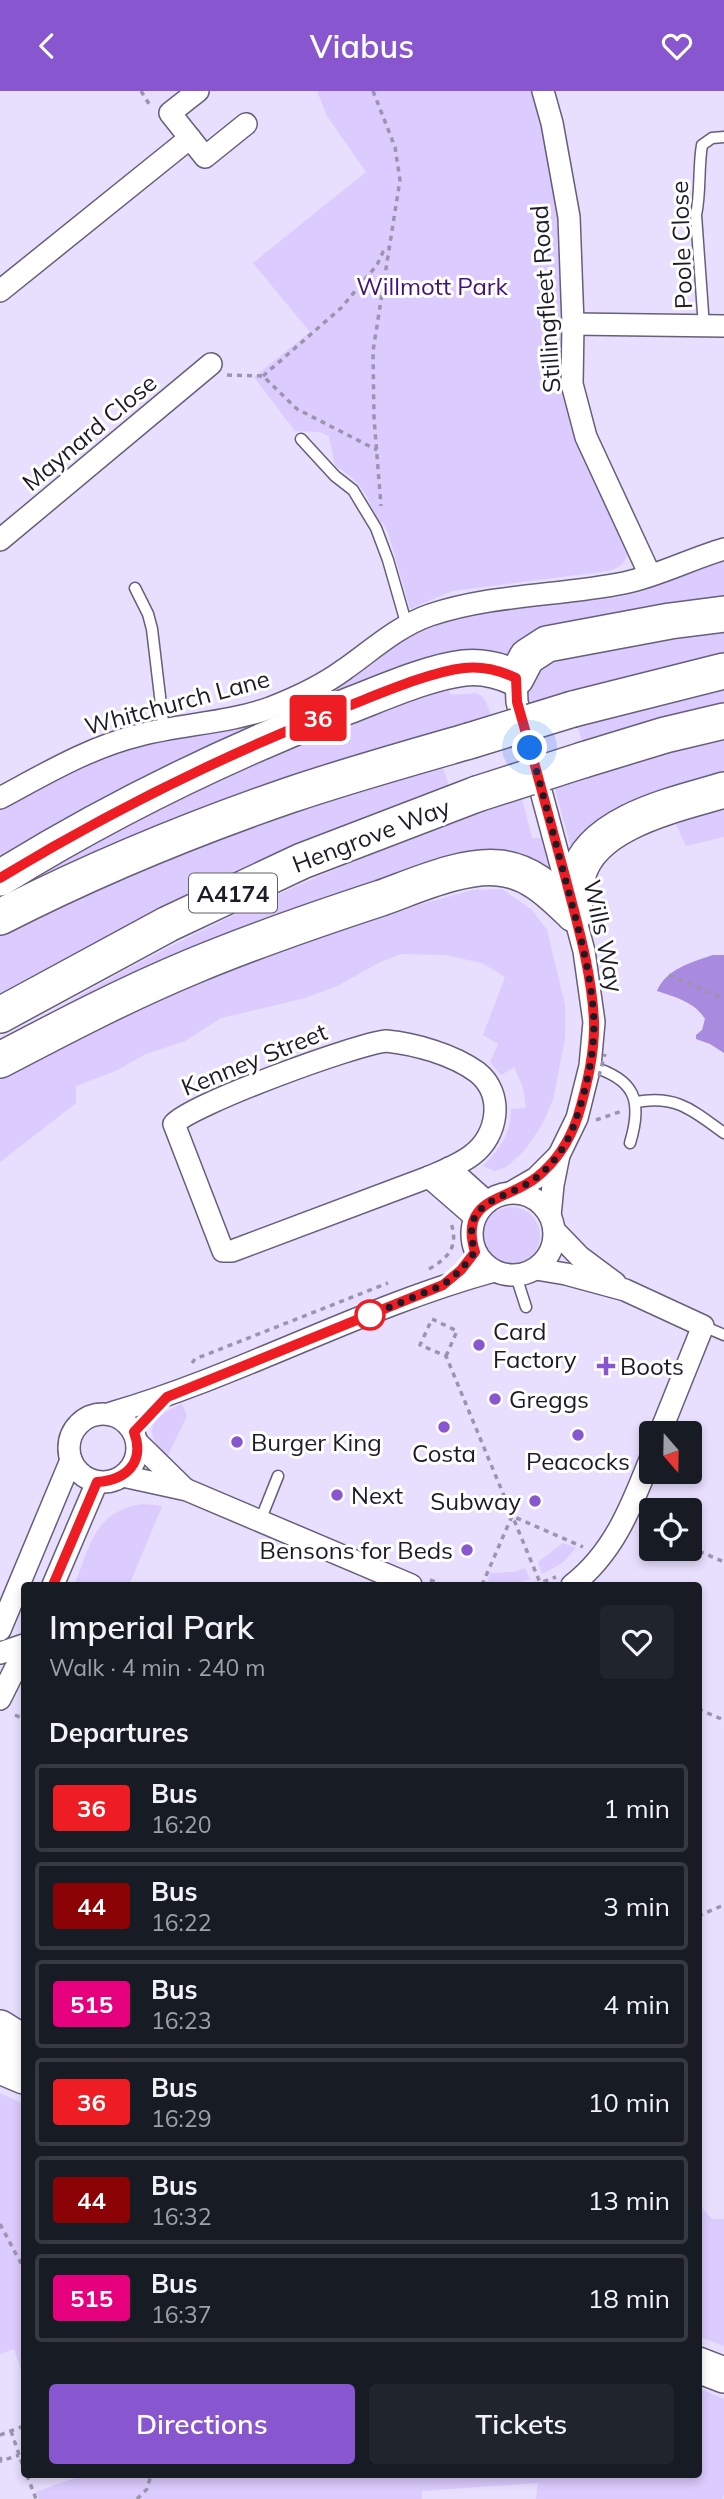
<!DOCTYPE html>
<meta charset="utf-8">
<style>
:root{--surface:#171b24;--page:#20242c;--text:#f1f3f6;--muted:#9ea1a6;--line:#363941;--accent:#8857d0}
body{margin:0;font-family:Mulish,sans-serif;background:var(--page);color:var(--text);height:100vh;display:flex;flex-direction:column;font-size:26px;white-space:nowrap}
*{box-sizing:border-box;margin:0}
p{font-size:23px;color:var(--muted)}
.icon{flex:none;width:38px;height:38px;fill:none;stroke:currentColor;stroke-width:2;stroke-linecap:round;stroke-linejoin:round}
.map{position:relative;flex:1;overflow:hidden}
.sheet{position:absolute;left:21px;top:1491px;width:681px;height:896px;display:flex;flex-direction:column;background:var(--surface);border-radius:7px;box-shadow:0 4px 10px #0003}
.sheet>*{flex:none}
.badge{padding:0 14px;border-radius:5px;font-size:24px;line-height:46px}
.needle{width:46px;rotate:160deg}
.buttons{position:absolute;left:639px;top:1330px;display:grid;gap:14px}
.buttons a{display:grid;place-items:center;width:63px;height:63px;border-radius:7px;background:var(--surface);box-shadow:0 4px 10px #0003;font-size:35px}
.you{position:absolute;width:35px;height:35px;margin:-18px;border:5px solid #fff;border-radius:50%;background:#1a73e8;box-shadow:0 0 0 10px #1a73e833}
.map>.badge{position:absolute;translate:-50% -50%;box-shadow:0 0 0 4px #fff}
h2{padding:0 28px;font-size:26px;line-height:63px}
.round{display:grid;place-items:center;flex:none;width:74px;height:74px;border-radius:7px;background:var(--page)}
.headline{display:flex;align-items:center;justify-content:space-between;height:119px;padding:0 28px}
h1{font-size:33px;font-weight:600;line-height:52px}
.primary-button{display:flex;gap:14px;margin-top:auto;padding:14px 28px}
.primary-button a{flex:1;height:80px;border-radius:7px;background:var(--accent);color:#fff;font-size:28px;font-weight:600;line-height:80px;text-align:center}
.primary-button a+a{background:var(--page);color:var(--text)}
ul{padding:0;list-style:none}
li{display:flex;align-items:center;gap:21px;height:88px;margin:0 14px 10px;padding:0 14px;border:4px solid var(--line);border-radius:7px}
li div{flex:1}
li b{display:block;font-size:26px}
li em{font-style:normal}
li .badge{min-width:77px;font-weight:700;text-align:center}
header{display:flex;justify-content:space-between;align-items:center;height:91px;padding:0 28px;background:var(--accent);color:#fff;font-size:32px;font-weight:600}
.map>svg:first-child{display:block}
</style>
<header><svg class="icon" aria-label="back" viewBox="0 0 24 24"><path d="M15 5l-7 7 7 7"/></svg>Viabus<svg class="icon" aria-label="heart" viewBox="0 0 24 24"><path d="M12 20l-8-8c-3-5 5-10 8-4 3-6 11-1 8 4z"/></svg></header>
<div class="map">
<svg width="724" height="2408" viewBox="0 0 724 2408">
<rect width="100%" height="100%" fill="#e8defe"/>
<g fill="#dbcbfe">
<path d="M 317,0 L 534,0 L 548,60 L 557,121 L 563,200 L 563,269 L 569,328 L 628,458 C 626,472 621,476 608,480 L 452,500 L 410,518 L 388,441 L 382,431 L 377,431 C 370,406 358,387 335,375 L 329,345 L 320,341 L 295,340 L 254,286 L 310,241 L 253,172 L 366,81 L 327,25 Z"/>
<path d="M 724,466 L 724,508 L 530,542 L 504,570 L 0,771 L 0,718 L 71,678 L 103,664 L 212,637 L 425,536 L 471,522 L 615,507 L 638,502 Z"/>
<path d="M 724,534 L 724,562 L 651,579 L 529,612 L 524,596 L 543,566 Z"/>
<path d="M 445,592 L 450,603 C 473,607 480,590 491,624 L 338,671 L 0,808 L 0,800 L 63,764 L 299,648 Z"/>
<path d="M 724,592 L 724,618 L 584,657 L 576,630 Z"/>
<path d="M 724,642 L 724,683 L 573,763 L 553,691 Z"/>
<path d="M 440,669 L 452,703 L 0,919 L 0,838 L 151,767 Z"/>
<path d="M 522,708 L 532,747 L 549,747 L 560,790 L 527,770 L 0,952 C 50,923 100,891 152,865 C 271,803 394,750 522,708 Z"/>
<path d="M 724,708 L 724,746 L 686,755 L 672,725 Z"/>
<path d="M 502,798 L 532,819 L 547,839 L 565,914 L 565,947 L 553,1009 L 542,1034 L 524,1060 L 506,1076 L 495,1080 L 483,1075 C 500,1058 511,1043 511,1018 L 526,1017 L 523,996 L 514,976 L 501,984 L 490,971 L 498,953 L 483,944 L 505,886 L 482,872 L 446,864 L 401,863 L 380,871 L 337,895 L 305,907 L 221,927 L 185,950 L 146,963 L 115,980 L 76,995 L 76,1012 L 0,1071 L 0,978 L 55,946 L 317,842 L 473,799 Z"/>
<circle cx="511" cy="1145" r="29"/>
<path d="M 182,1313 L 187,1325 L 167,1366 C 141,1340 151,1325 182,1313 Z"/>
<path d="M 142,1413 L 162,1415 L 129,1494 L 74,1494 C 91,1455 93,1421 142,1413 Z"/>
<path d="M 563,1452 L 576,1457 L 562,1472 L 542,1483 L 538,1471 Z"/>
<path d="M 525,1477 L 530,1488 L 508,1494 L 486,1494 L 490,1482 L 514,1481 Z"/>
<path d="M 0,2002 L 24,2013 L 24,2287 L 14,2258 L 0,2263 Z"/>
<path d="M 698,2112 L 712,2128 L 724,2128 L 724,2255 L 698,2245 Z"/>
<path d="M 698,2297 L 724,2308 L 724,2403 L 722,2408 L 536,2408 L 538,2392 L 422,2400 L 422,2408 L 39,2408 L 36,2401 L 75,2387 L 74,2384 L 698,2384 Z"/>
</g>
<path fill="#a88ade" d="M 713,864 L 724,864 L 724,962 L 710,953 L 696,948 L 696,944 L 702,939 L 705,928 C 695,911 675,906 657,900 C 666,878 692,871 713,864 Z"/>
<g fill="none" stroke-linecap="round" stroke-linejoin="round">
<g stroke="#675e79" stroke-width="13">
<g id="service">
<path d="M 704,236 L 696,124 C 701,101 698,77 702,54 L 712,47 L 724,46"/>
<path d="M 301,348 L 335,385 L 353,399 L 376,437 L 388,469 L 407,535"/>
<path d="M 135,497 L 148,523 L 152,538 L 164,639"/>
<path d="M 590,975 C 635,988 643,1009 630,1052"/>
<path d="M 636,1011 C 677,1004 692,1019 724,1042"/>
<path d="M 516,1185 L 526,1216"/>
<path d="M 703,1235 L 724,1244"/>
<path d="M 260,1430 L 278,1385"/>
</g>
</g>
<g stroke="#675e79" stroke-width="24">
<g id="minor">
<path d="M 198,0 L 170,22 L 205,66 L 246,33"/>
<path d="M 543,0 L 552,32 L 569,126 L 573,233 L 572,293 L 586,346 L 650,484"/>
<path d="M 0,200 L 190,47"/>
<path d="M 573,233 L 724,235"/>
<path d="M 0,449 L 211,273"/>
<path d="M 516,587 L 517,611 L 584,860 L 594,931 L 590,975 L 577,1027 L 559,1064 L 553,1094 L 550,1125"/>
<path d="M 0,707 C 45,683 90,656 140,644 C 182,633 228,632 270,617 C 296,607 322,595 345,578 C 372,559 398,535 430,524 C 493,503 559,505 624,492 C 658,485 690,468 724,458"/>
<path d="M 386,950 C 415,953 452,963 477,981 C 505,1003 498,1045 472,1064 C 459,1074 443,1080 429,1086 L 232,1160 L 223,1160 L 174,1033 C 192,1013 356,953 386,950 Z"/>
<path d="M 449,1077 L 487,1111"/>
<path d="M 429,1086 L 475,1126"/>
<circle cx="513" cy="1143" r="41"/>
<path d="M 510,1102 L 536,1087 L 559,1064"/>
<path d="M 554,1139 L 580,1166 L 615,1192"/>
<path d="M 536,1178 L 566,1183 L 625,1199 L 703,1235 L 660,1342"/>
<path d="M 111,1322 C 242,1284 362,1216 494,1180"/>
<circle cx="103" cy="1357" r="34"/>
<path d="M 138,1352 L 185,1398"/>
<path d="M 123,1385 L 187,1399 L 411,1494"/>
<path d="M 53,1494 L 97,1391"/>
<path d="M 572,1494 C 614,1462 632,1414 651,1366"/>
<path d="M 0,1539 L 71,1369"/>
<path d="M 0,1562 L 24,1554"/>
<path d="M 0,1608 L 24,1560"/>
</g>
</g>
<g stroke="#675e79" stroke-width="38">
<g id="trunk">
<path d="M 573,618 L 724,580"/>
<path d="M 583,669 L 665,644 L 724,630"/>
<path d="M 0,787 C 110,719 227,662 348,615 C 382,602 429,581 464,577 C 482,575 499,579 516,587 L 527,566 L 547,553 L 670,530 L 724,523"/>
<path d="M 574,823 C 575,810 575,796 578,784 C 592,730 678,713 724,699"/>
<path d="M 0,826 C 94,778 191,738 290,704 C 349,684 410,667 469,650"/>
<path d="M 0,924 L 168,833 L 302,770 L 477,703"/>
<path d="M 0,969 C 63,936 126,903 191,876 C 253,850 317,828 381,807 C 415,795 463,773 499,777 C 531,780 552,802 574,823"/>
<path d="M 0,1937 L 24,1952"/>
<path d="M 0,1975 L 24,1985"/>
<path d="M 698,2274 L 724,2284"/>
</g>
</g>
<g stroke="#9c94ac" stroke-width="3.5" stroke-dasharray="5 5" stroke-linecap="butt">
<path d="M 141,0 L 151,16"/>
<path d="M 373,0 L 395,56 L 400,89 L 373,260 L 374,327 L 381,415"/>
<path d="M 227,284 L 263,285 L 297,318 L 377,359"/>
<path d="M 263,285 L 341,217 L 377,174 L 383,161 L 390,156"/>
<path d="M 601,843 L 601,826"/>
<path d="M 669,884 L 724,908"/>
<path d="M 596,1029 L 622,1020"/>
<path d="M 429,1178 C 448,1167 459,1156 451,1132"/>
<path d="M 446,1265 L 457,1240 L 432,1228 L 420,1254 L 446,1265 L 541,1494"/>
<path d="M 192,1272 L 195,1268 L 388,1192"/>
<path d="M 690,1456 L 724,1471"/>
<path d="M 430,1489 L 444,1494"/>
<path d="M 482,1494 L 512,1425 L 583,1456"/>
<path d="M 534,1494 L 556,1486"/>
<path d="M 698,1618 L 724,1629"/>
<path d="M 15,1624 L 24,1628"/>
<path d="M 698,1825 L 724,1814"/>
<path d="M 0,2133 L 24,2178"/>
<path d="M 11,2340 L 24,2378"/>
<path d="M 0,2344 L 24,2335"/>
<path d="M 0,2366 L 1,2370 L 19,2364"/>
<path d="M 27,2384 L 36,2408"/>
<path d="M 137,2408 L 147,2398 L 151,2384"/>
</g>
<use href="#service" stroke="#fff" stroke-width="10"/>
<use href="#minor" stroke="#fff" stroke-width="21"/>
<use href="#trunk" stroke="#fff" stroke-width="35"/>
<g stroke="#675e79" stroke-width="38" stroke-linecap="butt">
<g id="trunk-bridge">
<path d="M 469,650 L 573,618"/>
<path d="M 477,703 L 583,669"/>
</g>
</g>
<path stroke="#9c94ac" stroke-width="3.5" stroke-dasharray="5 5" stroke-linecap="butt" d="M 599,985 L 605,963"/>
<use href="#trunk-bridge" stroke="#fff" stroke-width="35"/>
</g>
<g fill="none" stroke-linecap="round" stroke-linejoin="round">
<g stroke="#fff" stroke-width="16">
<path id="line" d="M 0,787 C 109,721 224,664 343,617 C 377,604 429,581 464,577 C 482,575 499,579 516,587 L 517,611 C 534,669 549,727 565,785 C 577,832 592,881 594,931 C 595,962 587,995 578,1025 C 570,1049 557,1070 537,1086 C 508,1110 458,1106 475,1161 L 461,1179 L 443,1194 L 167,1306 L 134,1341 C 145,1371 127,1389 97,1391 L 53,1494"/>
</g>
<use href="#line" stroke="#ee1d23" stroke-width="10"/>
<path stroke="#1f1b26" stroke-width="7" stroke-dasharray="0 12.6" d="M 370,1224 L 368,1225 L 443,1194 L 461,1179 L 475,1161 C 458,1106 508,1110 537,1086 C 557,1070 570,1049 577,1025 C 587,995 594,963 594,931 C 592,884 578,836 566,791 C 554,746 543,702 530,657"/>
</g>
<circle fill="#fff" stroke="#ee1d23" stroke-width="3.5" cx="370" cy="1224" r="14"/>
<g fill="#8857d0" stroke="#fff" stroke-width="2.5">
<circle cx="479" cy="1254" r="7"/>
<path d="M602.5 1264.5h7v7h7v7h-7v7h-7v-7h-7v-7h7z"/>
<circle cx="495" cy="1308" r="7"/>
<circle cx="444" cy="1336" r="7"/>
<circle cx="578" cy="1344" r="7"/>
<circle cx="237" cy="1351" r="7"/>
<circle cx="337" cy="1404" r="7"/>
<circle cx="535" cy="1410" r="7"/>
<circle cx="467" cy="1459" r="7"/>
</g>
<g text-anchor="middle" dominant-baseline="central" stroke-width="6" stroke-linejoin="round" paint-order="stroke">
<rect fill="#fff" stroke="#625f67" stroke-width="2" x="189" y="782.5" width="88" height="39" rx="5"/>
<g font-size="23" font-weight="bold" fill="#1f1b26">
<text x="233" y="802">A4174</text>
</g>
<g font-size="24" fill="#1f1b26" stroke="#fff">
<text transform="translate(681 154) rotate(-92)">Poole Close</text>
<text transform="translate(545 208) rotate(-94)">Stillingfleet Road</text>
<text transform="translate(89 341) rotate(-40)">Maynard Close</text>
<text transform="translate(177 611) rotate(-15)">Whitchurch Lane</text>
<text transform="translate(371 744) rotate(-21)">Hengrove Way</text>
<text transform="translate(604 845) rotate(78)">Wills Way</text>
<text transform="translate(254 968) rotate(-22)">Kenney Street</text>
</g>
<g font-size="24" fill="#431377" stroke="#fff">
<text x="432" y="195">Willmott Park</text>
</g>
<g font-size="24" fill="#1f1b26" stroke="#fff" text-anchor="start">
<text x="493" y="1240">Card<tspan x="493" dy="28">Factory</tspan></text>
<text x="620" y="1275">Boots</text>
<text x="509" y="1308">Greggs</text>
<text x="251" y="1351">Burger King</text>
<text x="444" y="1362" text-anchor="middle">Costa</text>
<text x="578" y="1370" text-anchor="middle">Peacocks</text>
<text x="351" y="1404">Next</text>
<text x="521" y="1410" text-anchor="end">Subway</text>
<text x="453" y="1459" text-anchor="end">Bensons for Beds</text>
</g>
</g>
</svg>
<div class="buttons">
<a><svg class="needle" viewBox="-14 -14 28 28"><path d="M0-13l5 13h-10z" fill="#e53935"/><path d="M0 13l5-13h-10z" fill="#9ea1a6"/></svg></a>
<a><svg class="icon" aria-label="locate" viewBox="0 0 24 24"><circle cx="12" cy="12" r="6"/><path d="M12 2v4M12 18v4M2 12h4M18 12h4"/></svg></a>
</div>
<div class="you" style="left:530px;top:657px"></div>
<b class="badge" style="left:318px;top:627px;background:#ee1d23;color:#fff">36</b>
<section class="sheet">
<div class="headline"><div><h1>Imperial Park</h1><p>Walk · 4 min · 240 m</p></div><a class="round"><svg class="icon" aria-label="heart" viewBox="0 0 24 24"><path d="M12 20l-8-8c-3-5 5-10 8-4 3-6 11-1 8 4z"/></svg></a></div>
<h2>Departures</h2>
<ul>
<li><span class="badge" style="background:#ee1d23;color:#fff">36</span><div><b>Bus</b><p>16:20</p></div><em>1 min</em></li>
<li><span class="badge" style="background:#8b0304;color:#fff">44</span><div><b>Bus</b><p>16:22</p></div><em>3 min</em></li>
<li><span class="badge" style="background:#e6007e;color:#fff">515</span><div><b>Bus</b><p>16:23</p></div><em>4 min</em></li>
<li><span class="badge" style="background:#ee1d23;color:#fff">36</span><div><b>Bus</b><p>16:29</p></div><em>10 min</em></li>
<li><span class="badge" style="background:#8b0304;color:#fff">44</span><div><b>Bus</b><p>16:32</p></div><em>13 min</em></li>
<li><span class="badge" style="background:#e6007e;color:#fff">515</span><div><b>Bus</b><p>16:37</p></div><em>18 min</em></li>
</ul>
<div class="primary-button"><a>Directions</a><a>Tickets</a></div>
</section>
</div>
